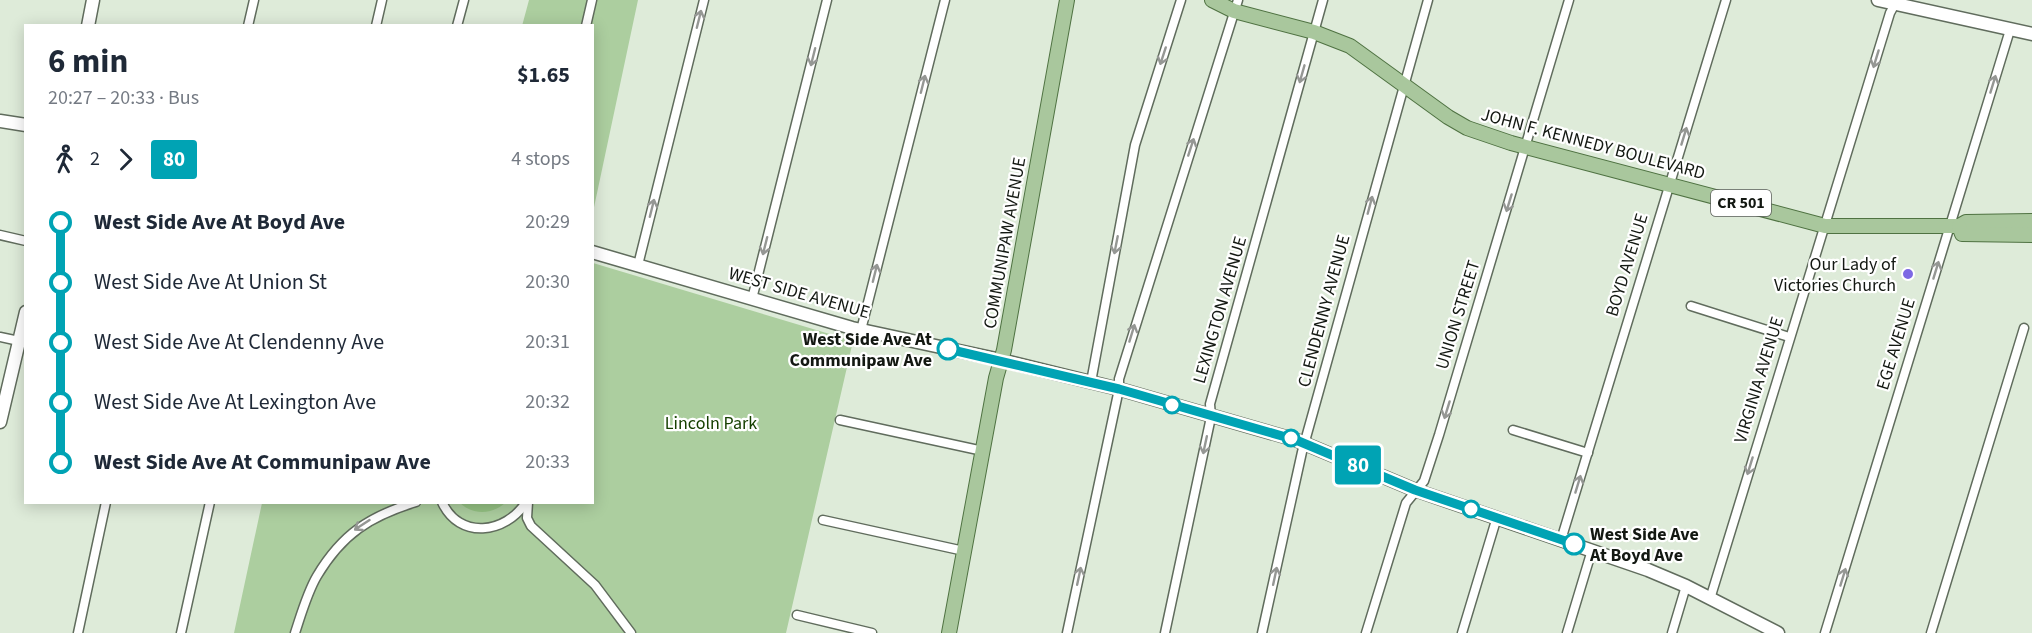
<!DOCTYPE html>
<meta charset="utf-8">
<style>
:root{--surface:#fff;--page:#f2f2f3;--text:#1f2937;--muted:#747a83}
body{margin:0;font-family:"Source Sans 3",sans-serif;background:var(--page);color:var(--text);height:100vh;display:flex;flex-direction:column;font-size:22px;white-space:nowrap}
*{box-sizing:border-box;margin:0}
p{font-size:20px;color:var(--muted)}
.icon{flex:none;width:33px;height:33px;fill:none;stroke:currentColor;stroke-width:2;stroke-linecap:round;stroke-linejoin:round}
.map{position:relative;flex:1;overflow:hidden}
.sheet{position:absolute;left:24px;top:24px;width:570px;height:480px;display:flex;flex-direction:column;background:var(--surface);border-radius:0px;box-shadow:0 3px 15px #0003}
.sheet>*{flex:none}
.badge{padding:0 12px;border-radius:4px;font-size:21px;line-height:39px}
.map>.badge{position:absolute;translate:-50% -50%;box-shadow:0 0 0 3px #fff}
.legs{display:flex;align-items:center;gap:9px;height:66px;padding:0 24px;font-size:20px}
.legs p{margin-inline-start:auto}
.summary{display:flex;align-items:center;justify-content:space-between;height:102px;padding:0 24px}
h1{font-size:33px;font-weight:700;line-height:45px}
ul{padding:0 24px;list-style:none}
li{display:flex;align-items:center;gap:21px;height:60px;font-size:22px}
li i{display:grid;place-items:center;width:9px;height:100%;margin:0 8px;background:currentColor}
li i::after{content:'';width:15px;height:15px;margin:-8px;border:4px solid;border-radius:50%;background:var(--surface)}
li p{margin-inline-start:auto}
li:first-child i{background:linear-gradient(#0000 50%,currentColor 0)}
li:last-child i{background:linear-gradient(currentColor 50%,#0000 0)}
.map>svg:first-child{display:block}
</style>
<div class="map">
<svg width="2032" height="633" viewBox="0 0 2032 633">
<rect width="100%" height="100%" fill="#deebd9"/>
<g fill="#acce9f">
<path d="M 529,0 L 638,0 L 593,212 L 592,26 L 522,26 Z"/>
<path d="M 593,263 L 853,341 L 786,633 L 234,633 L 262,503 L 592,502 Z"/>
</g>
<path fill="#93c082" d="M 460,503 L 505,503 C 491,515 473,515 460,503 Z"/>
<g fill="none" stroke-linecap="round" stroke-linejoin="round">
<g stroke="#606c5d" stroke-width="11">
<g id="street">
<path d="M 248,26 L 254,0"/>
<path d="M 376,26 L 382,0"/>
<path d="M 457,26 L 464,0"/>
<path d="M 586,26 L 592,0"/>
<path d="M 0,235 L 26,241"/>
<path d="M 638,265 L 704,0"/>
<path d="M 752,299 L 827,0"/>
<path d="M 1691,306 L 1789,337"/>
<path d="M 861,330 L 945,0"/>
<path d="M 0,337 L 19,341"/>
<path d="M 1091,382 L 1135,145 L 1181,0"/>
<path d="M 840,420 L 983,451"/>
<path d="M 1513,430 L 1588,453"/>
<path d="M 442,502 C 459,540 506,534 526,502"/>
<path d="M 528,502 L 527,518 L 531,526 L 595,585 L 631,633"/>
<path d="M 823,520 L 964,551"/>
<path d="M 1561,540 L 1726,0"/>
<path d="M 1710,599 L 1890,13 L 1897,0"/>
<path d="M 797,615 L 872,633"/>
<path d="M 78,633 L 106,502"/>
<path d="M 181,633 L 210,502"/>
<path d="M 295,633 C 301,615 307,593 317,576 C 342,534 370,516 416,502"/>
<path d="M 1067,633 L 1119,389 L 1119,379 L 1238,0"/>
<path d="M 1165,633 L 1211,417 L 1210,404 L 1323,0"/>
<path d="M 1262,633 L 1302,452 L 1428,0"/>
<path d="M 1366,633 L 1406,503 L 1424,481 L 1439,435 L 1569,0"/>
<path d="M 1462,633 L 1497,517"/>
<path d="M 1567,633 L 1592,550"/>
<path d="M 1672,633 L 1686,586"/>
<path d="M 1825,633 L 2010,30"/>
<path d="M 1931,633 L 2024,328"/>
</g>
</g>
<g stroke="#606c5d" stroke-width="15">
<g id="secondary">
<path d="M 1878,0 L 2032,34"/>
<path d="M 88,26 L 93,0"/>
<path d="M 0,121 L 26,125"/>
<path d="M 592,252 L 852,328 L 1001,360 L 1119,389 L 1296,440 L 1415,490 L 1648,570 L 1686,586 L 1778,633"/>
<path d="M 0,422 L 26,312"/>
</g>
</g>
<g stroke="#4f7242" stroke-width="16">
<g id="primary">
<path d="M 1212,0 L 1234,11 L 1314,32 L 1350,46 L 1448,117 L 1467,128 L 1511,143 L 1825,226 L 1959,226 L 1966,222 L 2032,221"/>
<path d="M 1959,226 L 1962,234 L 2032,235"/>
<path d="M 949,633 L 996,378 L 1004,350 L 1067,0"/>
</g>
</g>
<use href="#street" stroke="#fff" stroke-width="8"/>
<use href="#secondary" stroke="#fff" stroke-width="12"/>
<use href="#primary" stroke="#a9c79d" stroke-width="14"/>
</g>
<defs><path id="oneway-shaft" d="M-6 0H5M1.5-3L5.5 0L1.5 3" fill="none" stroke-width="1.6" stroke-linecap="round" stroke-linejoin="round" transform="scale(1.5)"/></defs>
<g stroke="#959794">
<use href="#oneway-shaft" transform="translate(699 19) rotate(-76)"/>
<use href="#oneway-shaft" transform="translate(1163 56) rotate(108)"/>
<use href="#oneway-shaft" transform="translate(813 57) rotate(104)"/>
<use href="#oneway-shaft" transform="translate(1876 59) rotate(107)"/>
<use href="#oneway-shaft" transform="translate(1302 74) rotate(106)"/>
<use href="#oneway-shaft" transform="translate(923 84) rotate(-76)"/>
<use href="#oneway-shaft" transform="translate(1993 84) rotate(-73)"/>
<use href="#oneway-shaft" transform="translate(1684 136) rotate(-73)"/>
<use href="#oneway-shaft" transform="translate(1191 147) rotate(-72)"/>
<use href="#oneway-shaft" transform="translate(1509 203) rotate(107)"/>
<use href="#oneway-shaft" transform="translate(1370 205) rotate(-75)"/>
<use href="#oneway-shaft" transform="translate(652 208) rotate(-76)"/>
<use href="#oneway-shaft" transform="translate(1116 245) rotate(101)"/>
<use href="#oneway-shaft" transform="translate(765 246) rotate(104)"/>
<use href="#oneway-shaft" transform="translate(1936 270) rotate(-73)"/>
<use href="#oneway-shaft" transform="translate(875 273) rotate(-76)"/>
<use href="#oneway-shaft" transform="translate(1132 333) rotate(-73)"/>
<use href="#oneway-shaft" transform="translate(1447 410) rotate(107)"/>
<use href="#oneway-shaft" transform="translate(1205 445) rotate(102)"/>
<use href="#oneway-shaft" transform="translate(1750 466) rotate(107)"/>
<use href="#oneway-shaft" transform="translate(1578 484) rotate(-73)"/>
<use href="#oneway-shaft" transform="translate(362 525) rotate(147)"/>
<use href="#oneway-shaft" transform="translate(1079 576) rotate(-78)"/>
<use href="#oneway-shaft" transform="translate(1275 576) rotate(-78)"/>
<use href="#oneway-shaft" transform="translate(1843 577) rotate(-73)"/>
</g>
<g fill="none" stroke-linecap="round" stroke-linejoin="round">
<g stroke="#fff" stroke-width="14">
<path id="line-1" d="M 948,349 L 1119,389 L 1296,440 L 1415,490 L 1574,544"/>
</g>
<use href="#line-1" stroke="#00a3b4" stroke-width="9"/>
</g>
<circle fill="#7d68e4" stroke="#fff" stroke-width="2" cx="1908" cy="274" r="6"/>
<g fill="#fff" stroke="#00a3b4" stroke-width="3">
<circle cx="948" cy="349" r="10"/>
<circle cx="1172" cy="405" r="8"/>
<circle cx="1291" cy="438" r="8"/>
<circle cx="1471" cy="509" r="8"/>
<circle cx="1574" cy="544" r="10"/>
</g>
<g text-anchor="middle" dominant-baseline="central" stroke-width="4.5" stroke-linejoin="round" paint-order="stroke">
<rect fill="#fff" stroke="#5a5d59" stroke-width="1.5" x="1711" y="190" width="60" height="26" rx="4.5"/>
<g font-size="16" font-weight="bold" fill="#131812">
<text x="1741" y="203">CR 501</text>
</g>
<g font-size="18" fill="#131812" stroke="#fff">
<text transform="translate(1593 144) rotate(15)">JOHN F. KENNEDY BOULEVARD</text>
<text transform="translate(1005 243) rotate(-80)">COMMUNIPAW AVENUE</text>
<text transform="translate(1627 265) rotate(-73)">BOYD AVENUE</text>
<text transform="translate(799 293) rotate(16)">WEST SIDE AVENUE</text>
<text transform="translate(1220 310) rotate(-74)">LEXINGTON AVENUE</text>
<text transform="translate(1324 311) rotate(-75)">CLENDENNY AVENUE</text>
<text transform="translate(1458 315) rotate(-73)">UNION STREET</text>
<text transform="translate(1896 344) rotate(-73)">EGE AVENUE</text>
<text transform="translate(1759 380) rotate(-73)">VIRGINIA AVENUE</text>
</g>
<g font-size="18" fill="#131812" stroke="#fff" text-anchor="end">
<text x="1896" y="264">Our Lady of<tspan x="1896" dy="21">Victories Church</tspan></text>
</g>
<g font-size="18" font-weight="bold" fill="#131812" stroke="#fff" text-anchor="end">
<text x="932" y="339">West Side Ave At<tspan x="932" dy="21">Communipaw Ave</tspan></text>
<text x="1590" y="534" text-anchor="start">West Side Ave<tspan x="1590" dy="21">At Boyd Ave</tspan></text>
</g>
<g font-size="18" fill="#164000" stroke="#fff">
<text x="711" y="423">Lincoln Park</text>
</g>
</g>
</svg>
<b class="badge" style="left:1358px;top:465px;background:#00a3b4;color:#fff">80</b>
<section class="sheet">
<div class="summary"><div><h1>6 min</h1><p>20:27 – 20:33 · Bus</p></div><b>$1.65</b></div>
<div class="legs"><svg class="icon" aria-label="walk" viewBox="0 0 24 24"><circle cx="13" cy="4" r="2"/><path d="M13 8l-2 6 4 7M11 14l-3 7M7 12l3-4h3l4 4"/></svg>2<svg class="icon" aria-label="forward" viewBox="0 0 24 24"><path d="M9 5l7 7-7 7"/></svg><b class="badge" style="background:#00a3b4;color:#fff">80</b><p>4 stops</p></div>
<ul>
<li><i style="color:#00a3b4"></i><b>West Side Ave At Boyd Ave</b><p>20:29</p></li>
<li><i style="color:#00a3b4"></i><span>West Side Ave At Union St</span><p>20:30</p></li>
<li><i style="color:#00a3b4"></i><span>West Side Ave At Clendenny Ave</span><p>20:31</p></li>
<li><i style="color:#00a3b4"></i><span>West Side Ave At Lexington Ave</span><p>20:32</p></li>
<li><i style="color:#00a3b4"></i><b>West Side Ave At Communipaw Ave</b><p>20:33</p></li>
</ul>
</section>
</div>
